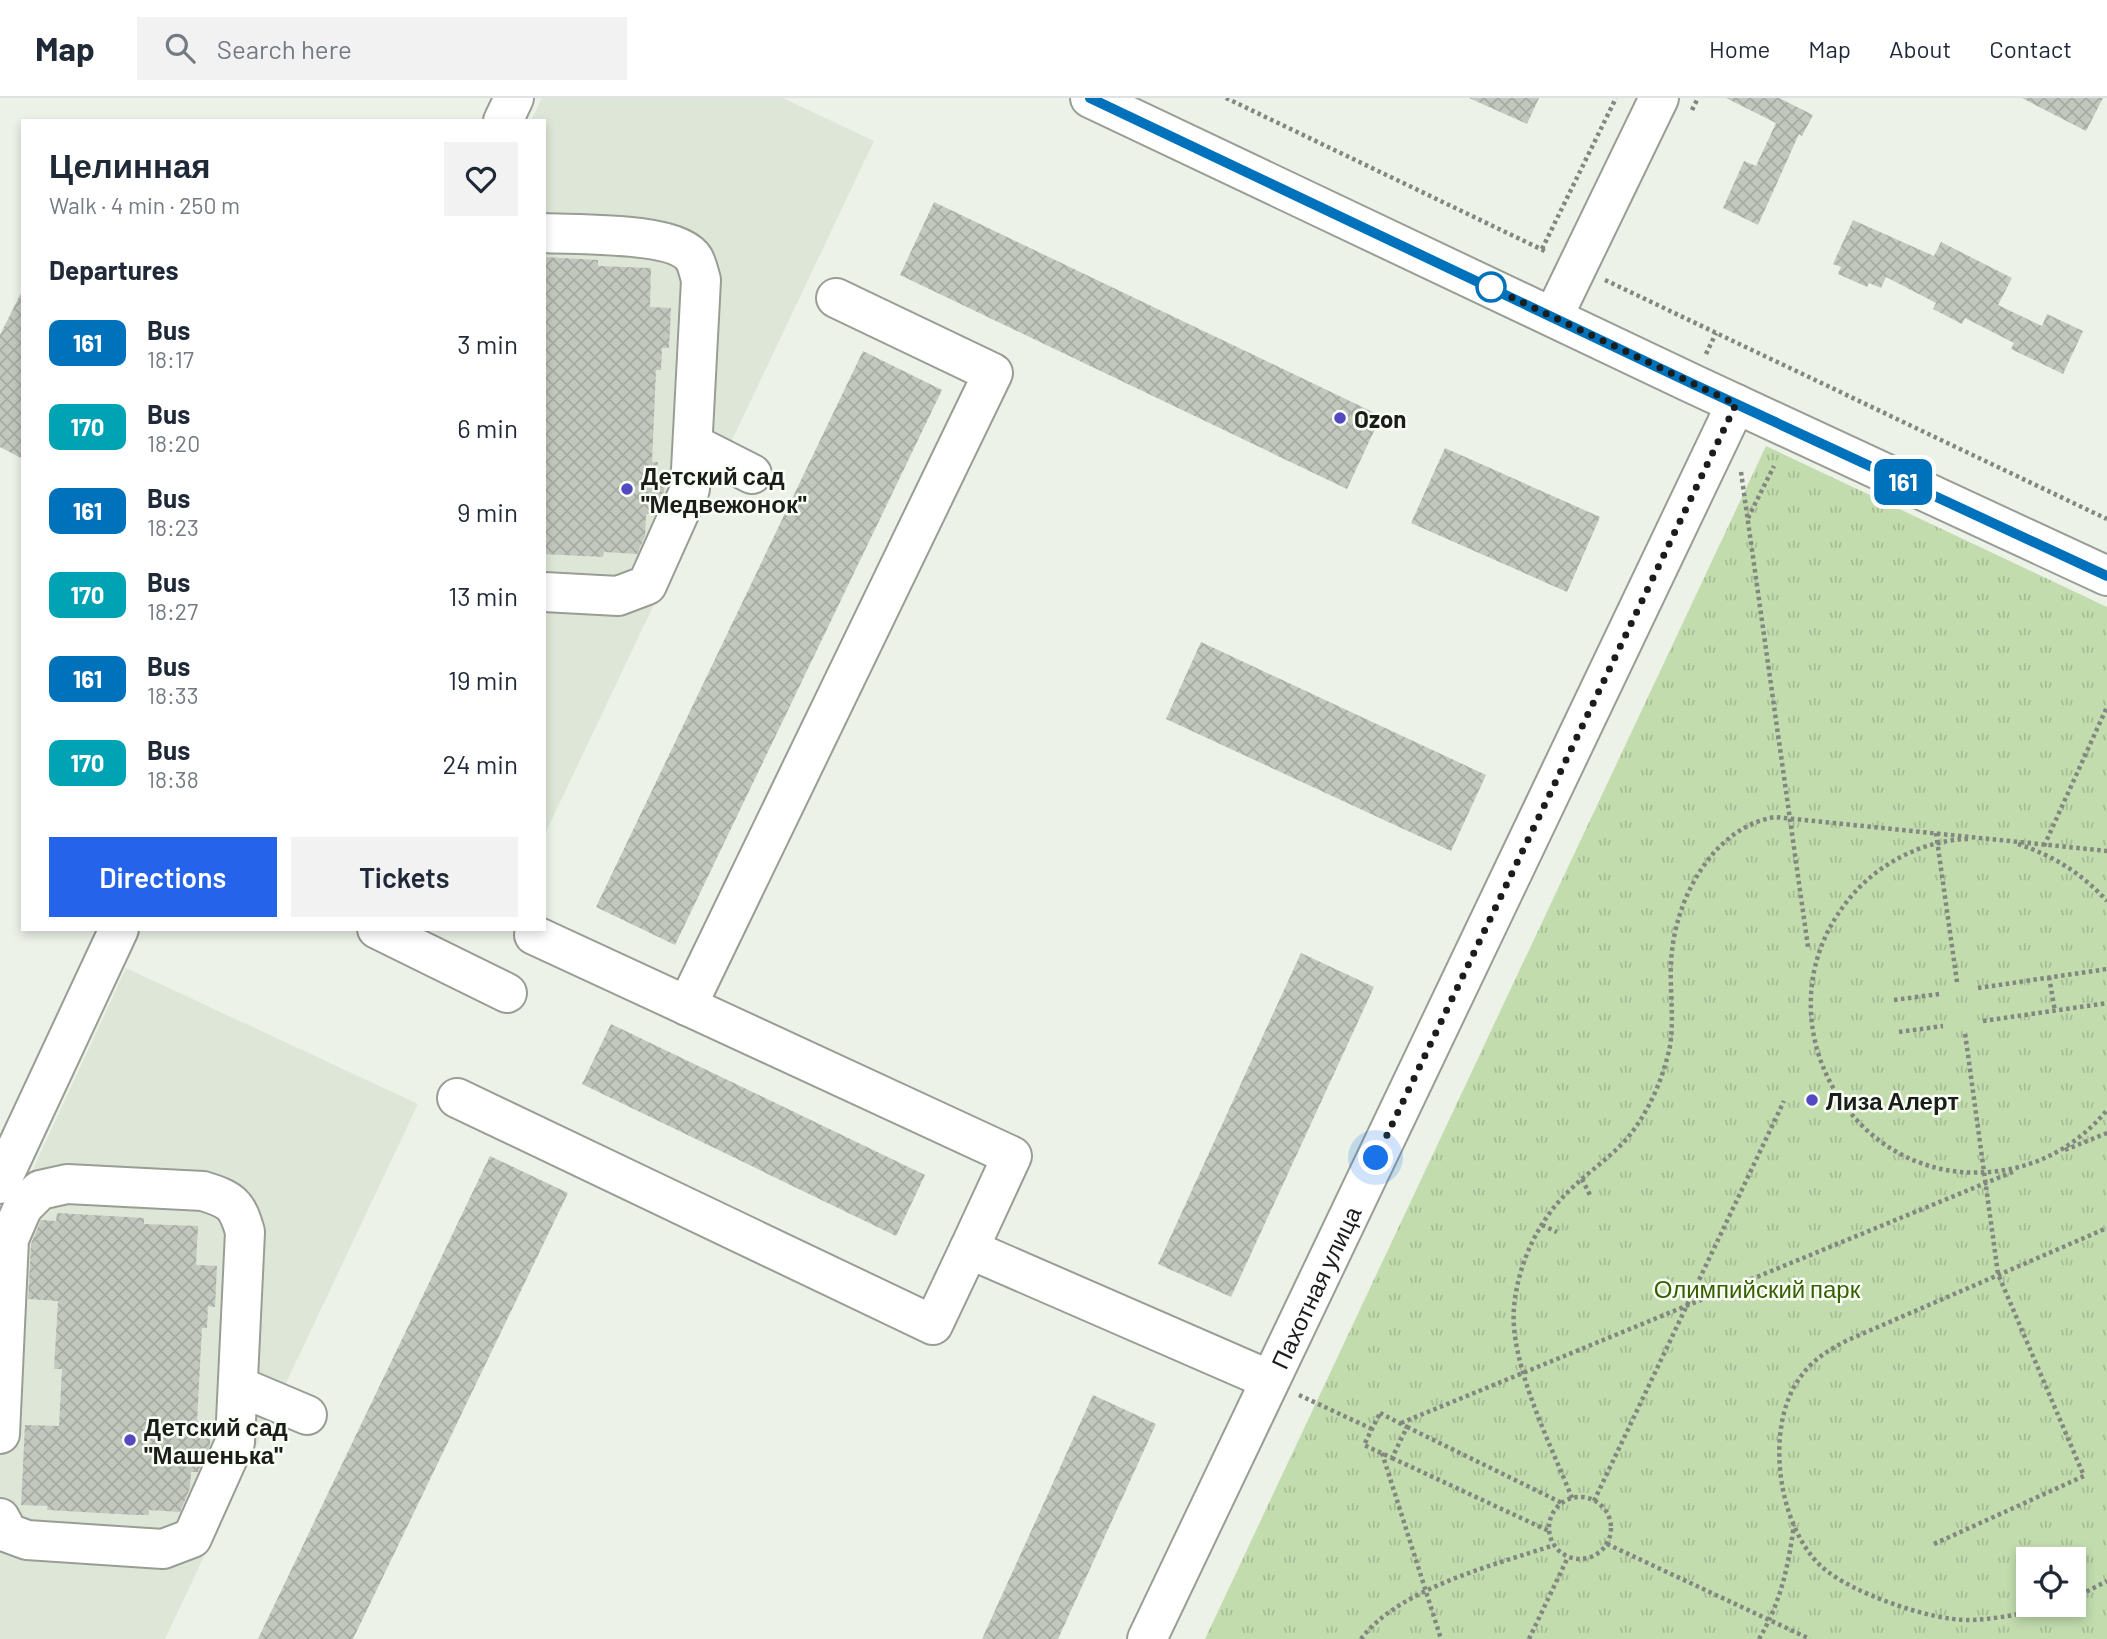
<!DOCTYPE html>
<meta charset="utf-8">
<style>
:root{--surface:#fff;--page:#f2f2f3;--text:#1f2937;--muted:#747a83;--line:#e0e1e3;--accent:#2563eb}
body{margin:0;font-family:Barlow,sans-serif;background:var(--page);color:var(--text);height:100vh;display:flex;flex-direction:column;font-size:26px;white-space:nowrap}
*{box-sizing:border-box;margin:0}
p{font-size:23px;color:var(--muted)}
.icon{flex:none;width:38px;height:38px;fill:none;stroke:currentColor;stroke-width:2;stroke-linecap:round;stroke-linejoin:round}
.map{position:relative;flex:1;overflow:hidden}
.panel{position:absolute;left:21px;top:21px;width:525px;height:812px;display:flex;flex-direction:column;background:var(--surface);border-radius:0px;box-shadow:0 4px 10px #0003}
.panel>*{flex:none}
.badge{padding:0 14px;border-radius:10px;font-size:24px;line-height:46px}
.tools{position:absolute;left:2016px;top:1449px;display:grid;gap:14px}
.tools a{display:grid;place-items:center;width:70px;height:70px;border-radius:0px;background:var(--surface);box-shadow:0 4px 10px #0003;font-size:35px}
.you{position:absolute;width:35px;height:35px;margin:-18px;border:5px solid #fff;border-radius:50%;background:#1a73e8;box-shadow:0 0 0 10px #1a73e833}
.map>.badge{position:absolute;translate:-50% -50%;box-shadow:0 0 0 4px #fff}
h2{padding:0 28px;font-size:26px;line-height:63px}
.round{display:grid;place-items:center;flex:none;width:74px;height:74px;border-radius:0px;background:var(--page)}
.head{display:flex;align-items:center;justify-content:space-between;height:119px;padding:0 28px}
h1{font-size:33px;font-weight:600;line-height:52px}
.action{display:flex;gap:14px;margin-top:auto;padding:14px 28px}
.action a{flex:1;height:80px;border-radius:0px;background:var(--accent);color:#fff;font-size:28px;font-weight:600;line-height:80px;text-align:center}
.action a+a{background:var(--page);color:var(--text)}
ul{padding:0;list-style:none}
li{display:flex;align-items:center;gap:21px;height:84px;padding:0 28px}
li div{flex:1}
li b{display:block;font-size:26px}
li em{font-style:normal}
li .badge{min-width:77px;font-weight:700;text-align:center}
header{display:flex;align-items:center;gap:42px;box-sizing:border-box;height:98px;padding:0 35px;background:var(--surface);border-bottom:2px solid var(--line)}
header strong{font-size:33px}
nav{display:flex;gap:38px;margin-inline-start:auto;font-size:24px}
.search{width:490px;height:63px;background:var(--page);display:flex;align-items:center;gap:18px;box-sizing:border-box;padding:0 24px;border-radius:0px;color:var(--muted);font-size:26px}
.map>svg:first-child{display:block}
</style>
<header>
<strong>Map</strong>
<div class="search"><svg class="icon" aria-label="search" viewBox="0 0 24 24"><circle cx="10" cy="10" r="6"/><path d="M15 15l6 6"/></svg>Search here</div>
<nav><a>Home</a><a>Map</a><a>About</a><a>Contact</a></nav>
</header>
<div class="map">
<svg width="2107" height="1541" viewBox="0 0 2107 1541">
<defs>
<pattern id="park-tufts" width="24" height="20" patternUnits="userSpaceOnUse" patternTransform="scale(1.75)"><rect width="24" height="20" fill="#c2dcae"/><path d="M3 7l-1-3M5 7V3M7 7l1-3M15 17l-1-3M17 17v-4M19 17l1-3" fill="none" stroke="#a6bc95"/></pattern>
<pattern id="building-cross-hatch" width="8" height="8" patternUnits="userSpaceOnUse" patternTransform="scale(1.75)"><rect width="8" height="8" fill="#c2c8be"/><path d="M0 0l8 8M0 8l8-8" fill="none" stroke="#a6aba3"/></pattern>
</defs>
<rect width="100%" height="100%" fill="#ecf2e8"/>
<g fill="#dee7d7">
<path d="M 542,0 L 783,0 L 874,43 L 544,738 L 544,23 L 531,23 Z"/>
<path d="M 126,870 L 418,1006 L 165,1541 L 0,1541 L 0,1142 Z"/>
</g>
<path fill="url(#park-tufts)" fill-rule="evenodd" d="M 1766,348 L 2107,509 L 2107,1541 L 1205,1541 ZM 2028,1461 L 2074,1461 L 2074,1507 L 2028,1507 Z"/>
<g fill="url(#building-cross-hatch)">
<path d="M 1469,0 L 1539,0 L 1527,26 Z"/>
<path d="M 1726,0 L 1779,0 L 1813,17 L 1802,38 L 1799,36 L 1758,127 L 1723,110 L 1744,63 L 1756,68 L 1776,25 Z"/>
<path d="M 2022,0 L 2103,0 L 2086,33 Z"/>
<path d="M 934,104 L 1381,318 L 1347,391 L 900,177 Z"/>
<path d="M 1853,122 L 1934,158 L 1941,144 L 2012,180 L 1998,207 L 2042,228 L 2047,216 L 2083,233 L 2063,276 L 2011,251 L 2014,245 L 1965,220 L 1962,226 L 1933,211 L 1936,205 L 1886,179 L 1881,190 L 1869,185 L 1867,189 L 1838,176 L 1841,169 L 1833,166 Z"/>
<path d="M 544,159 L 598,162 L 598,168 L 651,170 L 650,209 L 671,210 L 669,250 L 662,250 L 661,272 L 656,272 L 652,364 L 658,364 L 657,375 L 665,376 L 664,396 L 655,416 L 646,416 L 645,438 L 637,456 L 604,454 L 603,459 L 544,456 Z"/>
<path d="M 23,191 L 23,361 L 0,349 L 0,237 Z"/>
<path d="M 863,253 L 942,292 L 675,847 L 596,809 Z"/>
<path d="M 1445,350 L 1600,419 L 1567,494 L 1411,425 Z"/>
<path d="M 1201,544 L 1486,677 L 1451,753 L 1166,621 Z"/>
<path d="M 1301,855 L 1374,889 L 1231,1199 L 1158,1166 Z"/>
<path d="M 611,926 L 925,1077 L 896,1138 L 582,986 Z"/>
<path d="M 490,1058 L 568,1095 L 353,1541 L 258,1541 Z"/>
<path d="M 57,1115 L 144,1120 L 144,1126 L 198,1128 L 196,1167 L 217,1168 L 215,1209 L 208,1208 L 207,1230 L 202,1230 L 197,1323 L 203,1323 L 202,1334 L 210,1334 L 210,1347 L 198,1374 L 191,1374 L 190,1390 L 180,1414 L 149,1412 L 149,1417 L 136,1417 L 47,1412 L 48,1408 L 21,1407 L 25,1327 L 59,1328 L 62,1271 L 54,1271 L 58,1203 L 28,1201 L 31,1146 L 41,1122 L 56,1123 Z"/>
<path d="M 1093,1297 L 1156,1326 L 1058,1541 L 982,1541 Z"/>
</g>
<g fill="none" stroke-linecap="round" stroke-linejoin="round">
<g stroke="#989e94" stroke-width="42">
<g id="minor">
<path d="M 1090,0 L 1693,286 L 2107,478"/>
<path d="M 503,23 L 514,0"/>
<path d="M 544,135 C 576,137 677,133 694,161 C 697,166 699,175 701,182 L 690,391 L 647,487 L 618,498 L 544,494"/>
<path d="M 1553,219 L 1659,0"/>
<path d="M 693,346 L 752,376"/>
<path d="M 377,831 L 507,895"/>
<path d="M 534,837 L 1012,1058 L 969,1151"/>
<path d="M 687,908 L 993,275 L 836,200"/>
<path d="M 457,1000 L 933,1227 L 969,1151 L 1270,1282"/>
<path d="M 0,1086 L 119,831"/>
<path d="M 238,1288 L 307,1317"/>
<path d="M 0,1336 L 9,1141 L 23,1109 L 40,1092 L 67,1086 L 203,1093 C 232,1102 237,1106 245,1134 L 235,1344 L 192,1440 L 163,1451 L 27,1442 L 8,1435 L 0,1420"/>
<path id="s1" d="M 1147,1541 L 1736,306"/>
</g>
</g>
<g stroke="#838781" stroke-width="4.5" stroke-dasharray="3.5 3.5" stroke-linecap="butt">
<path d="M 1226,0 L 1547,154"/>
<path d="M 1692,12 L 1698,0"/>
<path d="M 1542,151 L 1616,0"/>
<path d="M 1605,182 L 2107,421"/>
<path d="M 1706,256 L 1716,235"/>
<path d="M 1741,374 L 1808,849"/>
<path d="M 1748,420 L 1774,368"/>
<path d="M 1936,735 L 1957,884"/>
<path d="M 1968,741 C 1926,742 1883,763 1855,794 C 1744,917 1858,1110 2019,1069 C 2054,1060 2084,1040 2107,1012"/>
<path d="M 2018,746 C 2054,758 2081,775 2107,803"/>
<path d="M 2044,748 L 2107,609"/>
<path d="M 2049,879 L 2055,913"/>
<path d="M 1978,890 L 2107,871"/>
<path d="M 1894,902 L 1939,896"/>
<path d="M 1983,923 L 2107,905"/>
<path d="M 1899,934 L 1943,928"/>
<path d="M 2065,1052 L 2107,1035"/>
<path d="M 1582,1081 L 1590,1097"/>
<path d="M 1542,1127 L 1557,1134"/>
<path d="M 1299,1297 L 1372,1331"/>
<path d="M 1380,1315 L 1407,1329 L 1392,1360 L 1364,1347 Z"/>
<path d="M 1401,1325 L 2015,1073"/>
<path d="M 1407,1329 L 1562,1405"/>
<path d="M 1382,1355 L 1441,1541"/>
<path d="M 1392,1360 L 1549,1433"/>
<circle cx="1580" cy="1430" r="31"/>
<path d="M 1572,1400 C 1551,1347 1509,1265 1514,1209 C 1518,1166 1538,1122 1570,1092 C 1592,1070 1617,1056 1635,1030 C 1652,1006 1664,977 1670,948 C 1675,916 1668,884 1672,853 C 1678,796 1715,729 1775,719 L 2107,753"/>
<path d="M 1594,1403 L 1784,1003"/>
<path d="M 1607,1446 L 1810,1541"/>
<path d="M 1934,1446 L 2084,1378 L 1998,1176 L 1965,935"/>
<path d="M 2074,1500 L 2107,1483"/>
<path d="M 2059,1507 C 2029,1514 2001,1521 1970,1522 C 1931,1523 1851,1495 1822,1469 C 1778,1429 1764,1331 1799,1281 C 1812,1262 1828,1252 1848,1242 L 2107,1130"/>
<path d="M 1361,1541 C 1399,1490 1495,1467 1554,1447"/>
<path d="M 1529,1541 L 1568,1459"/>
<path d="M 1759,1541 C 1781,1504 1788,1469 1794,1427"/>
</g>
<use href="#minor" stroke="#fff" stroke-width="38"/>
</g>
<g fill="none" stroke-linecap="round" stroke-linejoin="round">
<g stroke="#fff" stroke-width="16">
<path id="line" d="M 1090,0 L 1693,286 L 2107,478"/>
</g>
<use href="#line" stroke="#0072bc" stroke-width="10"/>
<path stroke="#1b1d1a" stroke-width="7" stroke-dasharray="0 12.6" d="M 1376,1060 L 1736,306 L 1486,187 L 1491,189"/>
</g>
<circle fill="#fff" stroke="#0072bc" stroke-width="3.5" cx="1491" cy="189" r="14"/>
<g fill="#5549c1" stroke="#f9fff5" stroke-width="2.5">
<circle cx="1340" cy="320" r="7"/>
<circle cx="627" cy="391" r="7"/>
<circle cx="1812" cy="1002" r="7"/>
<circle cx="130" cy="1342" r="7"/>
</g>
<g text-anchor="middle" dominant-baseline="central" stroke-width="5" stroke-linejoin="round" paint-order="stroke">
<g font-size="24" font-weight="bold" fill="#1b1d1a" stroke="#f9fff5" text-anchor="start">
<text x="1354" y="320">Ozon</text>
<text x="641" y="377">Детский сад<tspan x="641" dy="28">"Медвежонок"</tspan></text>
<text x="1826" y="1002">Лиза Алерт</text>
<text x="144" y="1328">Детский сад<tspan x="144" dy="28">"Машенька"</tspan></text>
</g>
<g font-size="24" fill="#1b1d1a" stroke="#f9fff5">
<text stroke="none"><textPath href="#s1" startOffset="390">Пахотная улица</textPath></text>
</g>
<g font-size="24" fill="#375f00" stroke="#f9fff5">
<text x="1757" y="1190">Олимпийский парк</text>
</g>
</g>
</svg>
<div class="tools">
<a><svg class="icon" aria-label="locate" viewBox="0 0 24 24"><circle cx="12" cy="12" r="6"/><path d="M12 2v4M12 18v4M2 12h4M18 12h4"/></svg></a>
</div>
<div class="you" style="left:1376px;top:1060px"></div>
<b class="badge" style="left:1903px;top:384px;background:#0072bc;color:#fff">161</b>
<section class="panel">
<div class="head"><div><h1>Целинная</h1><p>Walk · 4 min · 250 m</p></div><a class="round"><svg class="icon" aria-label="heart" viewBox="0 0 24 24"><path d="M12 20l-8-8c-3-5 5-10 8-4 3-6 11-1 8 4z"/></svg></a></div>
<h2>Departures</h2>
<ul>
<li><span class="badge" style="background:#0072bc;color:#fff">161</span><div><b>Bus</b><p>18:17</p></div><em>3 min</em></li>
<li><span class="badge" style="background:#00a3b4;color:#fff">170</span><div><b>Bus</b><p>18:20</p></div><em>6 min</em></li>
<li><span class="badge" style="background:#0072bc;color:#fff">161</span><div><b>Bus</b><p>18:23</p></div><em>9 min</em></li>
<li><span class="badge" style="background:#00a3b4;color:#fff">170</span><div><b>Bus</b><p>18:27</p></div><em>13 min</em></li>
<li><span class="badge" style="background:#0072bc;color:#fff">161</span><div><b>Bus</b><p>18:33</p></div><em>19 min</em></li>
<li><span class="badge" style="background:#00a3b4;color:#fff">170</span><div><b>Bus</b><p>18:38</p></div><em>24 min</em></li>
</ul>
<div class="action"><a>Directions</a><a>Tickets</a></div>
</section>
</div>
